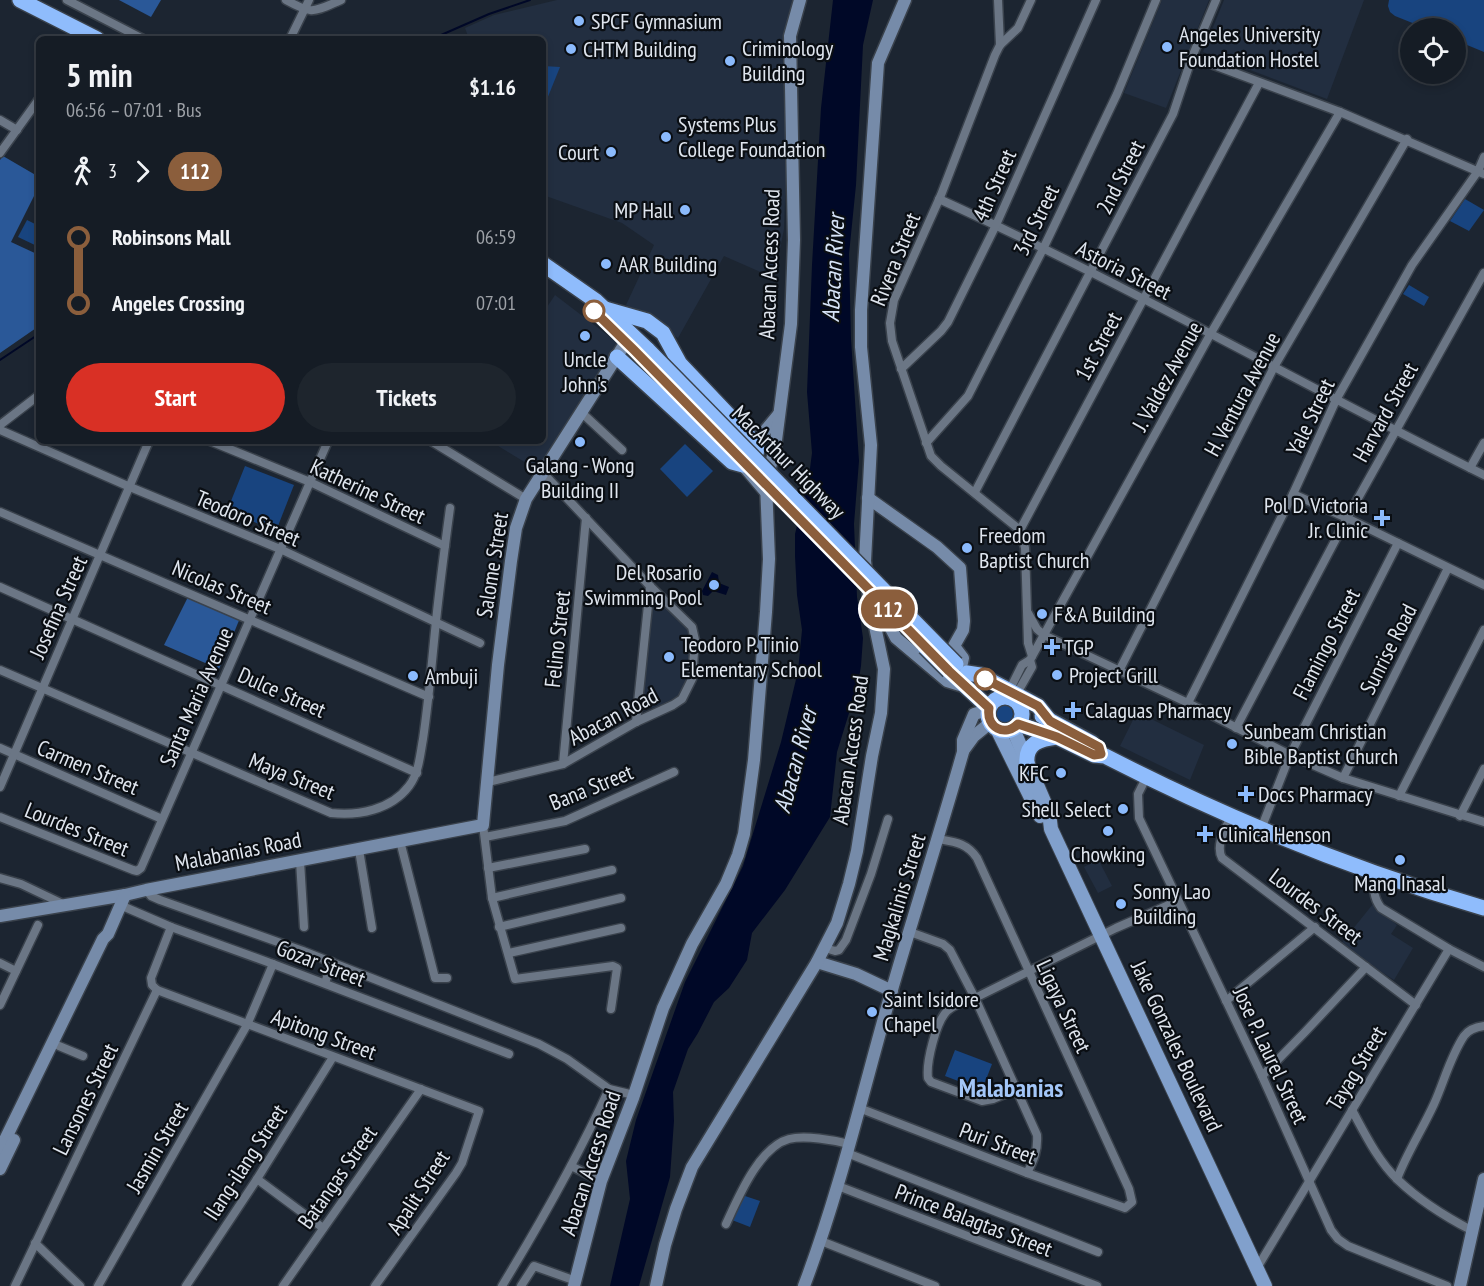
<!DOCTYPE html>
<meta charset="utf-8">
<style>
:root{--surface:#151c25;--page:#1e252d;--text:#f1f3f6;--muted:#9da1a7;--line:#343a42;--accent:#d93025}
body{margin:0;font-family:"PT Sans Narrow",sans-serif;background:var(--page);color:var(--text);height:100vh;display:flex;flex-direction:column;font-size:22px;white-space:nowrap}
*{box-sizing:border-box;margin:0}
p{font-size:20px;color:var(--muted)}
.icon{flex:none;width:33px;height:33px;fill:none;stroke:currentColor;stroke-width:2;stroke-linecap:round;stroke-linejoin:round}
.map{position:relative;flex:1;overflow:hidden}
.details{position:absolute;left:36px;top:36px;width:510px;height:408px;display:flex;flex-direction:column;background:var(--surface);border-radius:9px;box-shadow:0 3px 9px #0003,0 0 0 2px var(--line)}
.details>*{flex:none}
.badge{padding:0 12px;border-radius:20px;font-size:21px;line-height:39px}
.controls{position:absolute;left:1400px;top:18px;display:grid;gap:12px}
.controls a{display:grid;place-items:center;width:66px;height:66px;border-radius:50%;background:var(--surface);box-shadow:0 3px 9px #0003,0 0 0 2px var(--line);font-size:30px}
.map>.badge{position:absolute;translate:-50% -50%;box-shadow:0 0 0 3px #fff}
.legs{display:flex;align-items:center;gap:9px;height:66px;padding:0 30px;font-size:20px}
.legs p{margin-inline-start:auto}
.overview{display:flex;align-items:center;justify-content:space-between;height:102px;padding:0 30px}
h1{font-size:33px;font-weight:700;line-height:45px}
.primary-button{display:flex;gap:12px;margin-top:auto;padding:12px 30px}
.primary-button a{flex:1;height:69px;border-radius:36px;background:var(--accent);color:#fff;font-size:24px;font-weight:700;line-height:69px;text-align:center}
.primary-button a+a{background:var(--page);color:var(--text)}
ul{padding:0 30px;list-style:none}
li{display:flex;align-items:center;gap:21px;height:66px;font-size:22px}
li i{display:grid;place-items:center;width:9px;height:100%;margin:0 8px;background:currentColor}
li i::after{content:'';width:15px;height:15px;margin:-8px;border:4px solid;border-radius:50%;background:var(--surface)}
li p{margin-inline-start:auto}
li:first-child i{background:linear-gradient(#0000 50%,currentColor 0)}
li:last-child i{background:linear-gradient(currentColor 50%,#0000 0)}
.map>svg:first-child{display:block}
</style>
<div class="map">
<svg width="1484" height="1286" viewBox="0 0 1484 1286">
<rect width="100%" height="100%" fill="#1c2531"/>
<g fill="#222e40">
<path d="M 557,0 L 795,0 L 783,34 L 792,102 L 786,172 L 784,229 L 774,278 L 724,256 L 678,338 L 626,305 L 654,245 L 622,223 L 543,195 L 543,39 L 469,39 L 465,28 L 494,15 Z"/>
<path d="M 1162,0 L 1209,0 L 1166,108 L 1124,93 Z"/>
<path d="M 1224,0 L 1364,0 L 1327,99 L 1203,52 Z"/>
<path d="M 555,295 L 623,347 L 541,472 L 490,441 L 543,441 L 543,313 Z"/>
<path d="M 654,594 L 692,627 L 688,680 L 682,693 L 658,708 L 642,707 Z"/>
<path d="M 1137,712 L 1204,745 L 1190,780 L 1120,746 Z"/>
<path d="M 1098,859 L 1112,886 L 1098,893 L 1084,867 Z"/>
<path d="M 1373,904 L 1397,925 L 1391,934 L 1413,948 L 1394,980 L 1340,945 Z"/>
</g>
<g fill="#18447f">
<path d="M 1389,0 L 1484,0 L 1484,52 L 1455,40 L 1455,28 L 1425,28 L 1395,16 L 1390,12 L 1388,6 Z"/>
<path d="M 543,66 L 560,67 L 543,109 Z"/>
<path d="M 1465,199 L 1484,210 L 1469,231 L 1450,221 Z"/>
<path d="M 27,220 L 39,226 L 39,247 L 18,237 Z"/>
<path d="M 1409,285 L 1429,297 L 1424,306 L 1403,294 Z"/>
<path d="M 685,444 L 713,471 L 687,497 L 660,469 Z"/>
<path d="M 245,466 L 294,485 L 276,531 L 227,511 Z"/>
<circle cx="1003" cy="714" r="10"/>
<path d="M 955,1050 L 992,1064 L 982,1090 L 945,1076 Z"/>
<path d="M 742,1195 L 760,1201 L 750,1227 L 732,1220 Z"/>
</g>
<g fill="#2a5898">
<path d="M 119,0 L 161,0 L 151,17 Z"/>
<path d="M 3,156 L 39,177 L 39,186 L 11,242 L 39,255 L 39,326 L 0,353 L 0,160 Z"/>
<path d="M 188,597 L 240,618 L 219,669 L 164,645 Z"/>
</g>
<g fill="#000827">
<path d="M 833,0 L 873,0 L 863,45 L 856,185 L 849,254 L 851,339 L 859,461 L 854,524 L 857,597 L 863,638 L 861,666 L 858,684 L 837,752 L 830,817 L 785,890 L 752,933 L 747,960 L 729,988 L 714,1002 L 698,1033 L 688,1049 L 673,1092 L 674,1121 L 670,1177 L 639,1286 L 610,1286 L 630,1199 L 626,1161 L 636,1120 L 685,982 L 743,866 L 781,742 L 798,671 L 802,630 L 797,595 L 795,556 L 795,534 L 809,476 L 812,453 L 807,392 L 812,265 L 821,108 Z"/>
<path d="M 712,572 L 718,575 L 719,583 L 729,587 L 726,595 L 713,591 L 708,596 L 703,595 L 702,591 Z"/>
</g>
<path fill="#1c2531" d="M 800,499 L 858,558 L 859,589 L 795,523 Z"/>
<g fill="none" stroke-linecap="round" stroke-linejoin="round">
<g stroke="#000827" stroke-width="2">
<path d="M 432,39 L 489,14 L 530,0"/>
<path d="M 0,360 L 39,334"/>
</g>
<g stroke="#3a424c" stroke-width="11">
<g id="street">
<path d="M 67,0 L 143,39"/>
<path d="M 286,0 C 313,15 313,12 341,0"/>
<path d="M 998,0 L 1000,45"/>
<path d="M 1031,0 L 1018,28 L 1000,45 L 995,55 L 941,195 L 894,300 L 890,323 L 892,341 L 931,456 L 941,466 L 1020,530 L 1025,548 L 1028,643 L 1032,656"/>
<path d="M 290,39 L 309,0"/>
<path d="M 1192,57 L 1340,112 L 1484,174"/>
<path d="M 0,120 L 17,130"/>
<path d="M 0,153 L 39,99"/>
<path d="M 939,199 C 1124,283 1302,385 1484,475"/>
<path d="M 901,369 L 941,331 L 948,322 L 996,225 L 1096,0"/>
<path d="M 582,413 L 622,450"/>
<path d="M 0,425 L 39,395"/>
<path d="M 0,430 L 130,487 L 280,549 L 480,643"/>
<path d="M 210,441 L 310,482 L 445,546"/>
<path d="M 431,441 L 526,499"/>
<path d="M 926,443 L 968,396 L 1043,249 L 1117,94 L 1156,0"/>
<path d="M 1470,468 L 1484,443"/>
<path d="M 975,492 L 1173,114 L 1192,57 L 1216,0"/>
<path d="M 1293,494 L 1347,518 L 1484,585"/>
<path d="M 0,512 L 429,697"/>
<path d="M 1020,530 L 1259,83"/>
<path d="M 0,587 L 417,773"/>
<path d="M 1028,613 L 1037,629 L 1044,635 L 1188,703 L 1290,755 L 1343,778 L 1484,822"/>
<path d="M 0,670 L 331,813 C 358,816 391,810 409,786 C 419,773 420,755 423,739 C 429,699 432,660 436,621 C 440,583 445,545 450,508"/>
<path d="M 1119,671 L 1274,367 L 1407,139"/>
<path d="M 1009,691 L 1022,665 L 1030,660 L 1211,333 L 1340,112"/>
<path d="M 1016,695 L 1032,667 L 1030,660"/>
<path d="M 1188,703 L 1293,494 L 1336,400 L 1412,265 L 1478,171 L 1484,157"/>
<path d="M 636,722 L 650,586"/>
<path d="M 1236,728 L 1347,518 L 1484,273"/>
<path d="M 0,748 L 162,819"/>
<path d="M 563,764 L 586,518"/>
<path d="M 1147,776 L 1138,794 L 1139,818 L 1262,1076 L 1331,1230 L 1338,1239 L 1348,1246 L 1447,1286"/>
<path d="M 1343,778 L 1448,568"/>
<path d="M 488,782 L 563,764 L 636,722 L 673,705 L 682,699 L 692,679 L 695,640 L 692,627 L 650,586 L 543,473"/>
<path d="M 0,787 L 149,441"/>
<path d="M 1399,796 L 1484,630"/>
<path d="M 1231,816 C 1226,828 1215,845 1222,858 L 1416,1005"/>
<path d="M 1460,816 L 1484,769"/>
<path d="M 0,817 L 133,870 L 137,871 L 141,868 L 328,441"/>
<path d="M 483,825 L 492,898 L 515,979 L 613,966 L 617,968 L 611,1009"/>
<path d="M 1261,829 L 1290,755 L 1398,543"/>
<path d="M 485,837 L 565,821 L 674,772"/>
<path d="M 400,841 L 435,978 L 447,978"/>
<path d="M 359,850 L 372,928"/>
<path d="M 300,861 L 304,927"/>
<path d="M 488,868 L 585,849"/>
<path d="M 1376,874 C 1374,887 1372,896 1381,908 L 1449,949 L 1484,967"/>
<path d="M 0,878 L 21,884 L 63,904"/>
<path d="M 146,890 L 151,896 L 160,900 L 303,951 L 539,1044 L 567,1059 L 609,1089 L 634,1095"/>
<path d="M 492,898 L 612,870"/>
<path d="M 120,905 L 171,927 L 273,964 L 509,1054"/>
<path d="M 499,927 L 621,898"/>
<path d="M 910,932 L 943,944 L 950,950 L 975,998 L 1037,1135 C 1038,1150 1034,1160 1027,1173"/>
<path d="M 825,948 L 835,951 L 839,950 L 846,940 L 871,874 L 888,819"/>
<path d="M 509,953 L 621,928"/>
<path d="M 0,963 L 16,971"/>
<path d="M 325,983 L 332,962"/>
<path d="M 157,990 L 479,1111 L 462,1163 L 456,1173 L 375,1286"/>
<path d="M 157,990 L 152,985 L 151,978 L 171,927"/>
<path d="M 1226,1001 L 1315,927"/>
<path d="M 0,1005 L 38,925"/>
<path d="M 59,1046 L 83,1056"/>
<path d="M 1262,1076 L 1305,1032 L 1366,967"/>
<path d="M 1017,1089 L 993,1099 L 982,1101 L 931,1082 L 928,1078 C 926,1062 936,1022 947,1011 C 954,1004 964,1002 973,999 L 1116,928 L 1178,901"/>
<path d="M 859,1108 L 1027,1173 L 1125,1208 L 1132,1202 L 1129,1189 L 977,858 C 967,843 955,842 938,839"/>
<path d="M 1352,1110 C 1365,1134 1378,1161 1398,1180 C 1419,1200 1446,1217 1471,1230"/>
<path d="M 847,1153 L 1098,1252"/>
<path d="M 571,1166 L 601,1181"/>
<path d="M 257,1179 L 323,1228"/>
<path d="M 1397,1179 C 1407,1153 1422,1130 1434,1104 C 1444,1082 1450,1057 1464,1036 C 1469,1029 1476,1027 1484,1026"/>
<path d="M 838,1186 L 1097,1286"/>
<path d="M 726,1224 C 738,1198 759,1147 789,1139 C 805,1135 833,1140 849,1144"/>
<path d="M 821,1241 L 935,1286"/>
<path d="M 35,1243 L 80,1286"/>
<path d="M 1257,1268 L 1449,949"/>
<path d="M 15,1286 L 157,990"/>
<path d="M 98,1286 L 247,1025 L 273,964"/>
<path d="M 186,1286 L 257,1179 L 333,1057"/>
<path d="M 283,1286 L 421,1089"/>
<path d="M 502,1286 C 541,1222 578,1157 609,1089"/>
<path d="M 521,1286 L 534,1266 L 576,1281"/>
</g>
</g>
<g stroke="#3a424c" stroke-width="15">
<g id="secondary">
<path d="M 755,443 L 779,414"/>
<path d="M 743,465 L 765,491"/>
<path d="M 868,498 L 937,547 L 960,568 L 964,621 L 963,630 L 954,646 L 963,658 L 961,667"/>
<path d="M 878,587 L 884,604 L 888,623 L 896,638 L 947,681 L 963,686"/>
<path d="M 963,751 L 974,736 L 990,723"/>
<path d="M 0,916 L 125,895 L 146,890 L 483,825 L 498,665 L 511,561 L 516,528 L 526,499 L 626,342"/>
<path d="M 817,962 L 856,974 L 892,991"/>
<path d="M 0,1150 L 103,939 L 108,934 L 125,895"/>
<path d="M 0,1169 L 14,1140"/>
<path d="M 574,1286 L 601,1181 L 633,1098 L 663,1008 L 692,944 L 726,884 L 738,855 L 744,834 L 754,760 L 766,612 L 769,559 L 766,483 L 775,448 L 791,324 L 794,240 L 790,36 L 800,0"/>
<path d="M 656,1286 L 665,1245 L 676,1209 L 692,1167 L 817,962 L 837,923 L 849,884 L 857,851 L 872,756 L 881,713 L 884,669 L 869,598 L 865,561 L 871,445 L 861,347 L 861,310 L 878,63 L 905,0"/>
<path d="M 804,1286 C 840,1191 863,1091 891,993 C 914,913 940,833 963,752 L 963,740 L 974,714 L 988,710"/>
<path d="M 1460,1286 L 1484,1179"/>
</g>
</g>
<g stroke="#3a424c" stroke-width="16">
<g id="primary">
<path d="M 997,729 L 1040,816"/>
<path d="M 1013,729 L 1049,813 L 1051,829 L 1265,1286"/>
</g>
</g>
<g stroke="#3a424c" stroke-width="18">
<g id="highway">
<path d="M 20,0 L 97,39"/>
<path d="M 543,264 L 596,301 L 648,350"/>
<path d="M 605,309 L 647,321 L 663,333 L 680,364 L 755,443 C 760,453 753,461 743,465 L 732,462 L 617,357"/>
<path d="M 949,671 L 989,708"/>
<path d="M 967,673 L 980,675 L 1038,706 L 1050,721"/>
<circle cx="1005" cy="714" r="17"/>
<path d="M 1042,716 L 1092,743"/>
<path d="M 1018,724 L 1057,737 L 1094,755 L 1105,756 C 1226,818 1353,870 1484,908"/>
<path d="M 1027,764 C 1025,743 1040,739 1057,737"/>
</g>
</g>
<use href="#street" stroke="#6b7685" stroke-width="8"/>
<use href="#secondary" stroke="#768ba9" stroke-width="12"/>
<use href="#primary" stroke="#81a0cc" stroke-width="14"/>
<use href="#highway" stroke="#8fbcfc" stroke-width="15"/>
<g stroke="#3a424c" stroke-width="18" stroke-linecap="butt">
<g id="highway-bridge">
<path d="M 648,350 L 956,664"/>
<path d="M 925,647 L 949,671"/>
</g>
</g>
<use href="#highway-bridge" stroke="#8fbcfc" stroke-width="15"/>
</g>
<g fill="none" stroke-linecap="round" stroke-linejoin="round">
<g stroke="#fff" stroke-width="14">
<path id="line-1" d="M 594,311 L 634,350 L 949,671 L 989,708 C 986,728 1005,737 1018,724 L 1057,737 L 1094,755 L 1101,754 L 1099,747 L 1050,721 L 1038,706 L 985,679"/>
</g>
<use href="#line-1" stroke="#8b5e3c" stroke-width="9"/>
</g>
<g fill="#8bbafc" stroke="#0a0e13" stroke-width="2">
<circle cx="579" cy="21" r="6"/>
<circle cx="1167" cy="47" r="6"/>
<circle cx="571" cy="49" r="6"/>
<circle cx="730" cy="61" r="6"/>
<circle cx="666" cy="137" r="6"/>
<circle cx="611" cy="152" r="6"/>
<circle cx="685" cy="210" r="6"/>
<circle cx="606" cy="264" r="6"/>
<circle cx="585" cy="336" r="6"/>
<circle cx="580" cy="442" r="6"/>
<path d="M1379 509h6v6h6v6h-6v6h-6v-6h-6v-6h6z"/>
<circle cx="967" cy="548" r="6"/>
<circle cx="714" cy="585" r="6"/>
<circle cx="1042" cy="614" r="6"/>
<path d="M1049 638h6v6h6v6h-6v6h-6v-6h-6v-6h6z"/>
<circle cx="669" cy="657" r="6"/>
<circle cx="1057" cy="675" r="6"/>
<circle cx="413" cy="676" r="6"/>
<path d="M1070 701h6v6h6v6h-6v6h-6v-6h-6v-6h6z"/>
<circle cx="1232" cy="744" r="6"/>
<circle cx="1061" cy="773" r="6"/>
<path d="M1243 785h6v6h6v6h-6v6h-6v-6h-6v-6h6z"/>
<circle cx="1123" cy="809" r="6"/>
<circle cx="1108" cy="831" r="6"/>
<path d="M1202 825h6v6h6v6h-6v6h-6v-6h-6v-6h6z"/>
<circle cx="1400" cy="860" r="6"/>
<circle cx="1121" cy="904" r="6"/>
<circle cx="872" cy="1012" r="6"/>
</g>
<g fill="#fff" stroke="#8b5e3c" stroke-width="3">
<circle cx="594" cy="311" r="10"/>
<circle cx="985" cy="679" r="10"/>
</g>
<g text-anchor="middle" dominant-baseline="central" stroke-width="4.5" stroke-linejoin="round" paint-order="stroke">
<g font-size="22" fill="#dfe5ee" stroke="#0a0e13" text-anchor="start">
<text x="591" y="21">SPCF Gymnasium</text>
<text x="1179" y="34">Angeles University<tspan x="1179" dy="25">Foundation Hostel</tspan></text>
<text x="742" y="48">Criminology<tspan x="742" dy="25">Building</tspan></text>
<text x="583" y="49">CHTM Building</text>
<text x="678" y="124">Systems Plus<tspan x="678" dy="25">College Foundation</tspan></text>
<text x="599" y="152" text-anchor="end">Court</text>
<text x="673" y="210" text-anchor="end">MP Hall</text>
<text x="618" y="264">AAR Building</text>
<text x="585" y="359" text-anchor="middle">Uncle<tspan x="585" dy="25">John's</tspan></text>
<text x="580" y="465" text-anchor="middle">Galang - Wong<tspan x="580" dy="25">Building II</tspan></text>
<text x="1368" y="505" text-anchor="end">Pol D. Victoria<tspan x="1368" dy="25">Jr. Clinic</tspan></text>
<text x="979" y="535">Freedom<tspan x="979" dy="25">Baptist Church</tspan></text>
<text x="702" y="572" text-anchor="end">Del Rosario<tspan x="702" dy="25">Swimming Pool</tspan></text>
<text x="1054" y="614">F&amp;A Building</text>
<text x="681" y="644">Teodoro P. Tinio<tspan x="681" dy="25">Elementary School</tspan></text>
<text x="1064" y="647">TGP</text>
<text x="1069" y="675">Project Grill</text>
<text x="425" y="676">Ambuji</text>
<text x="1085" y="710">Calaguas Pharmacy</text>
<text x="1244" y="731">Sunbeam Christian<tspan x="1244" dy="25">Bible Baptist Church</tspan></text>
<text x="1049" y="773" text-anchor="end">KFC</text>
<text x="1258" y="794">Docs Pharmacy</text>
<text x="1111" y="809" text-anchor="end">Shell Select</text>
<text x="1218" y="834">Clinica Henson</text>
<text x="1108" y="854" text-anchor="middle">Chowking</text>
<text x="1400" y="883" text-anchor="middle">Mang Inasal</text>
<text x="1133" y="891">Sonny Lao<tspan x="1133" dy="25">Building</tspan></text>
<text x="884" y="999">Saint Isidore<tspan x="884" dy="25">Chapel</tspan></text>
</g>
<g font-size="22" fill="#dfe5ee" stroke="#0a0e13">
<text transform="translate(1120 177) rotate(-63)">2nd Street</text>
<text transform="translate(994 185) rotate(-66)">4th Street</text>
<text transform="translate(1036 220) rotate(-64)">3rd Street</text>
<text transform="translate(895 259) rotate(-68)">Rivera Street</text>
<text transform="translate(769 264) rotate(-88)">Abacan Access Road</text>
<text transform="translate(1124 270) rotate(27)">Astoria Street</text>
<text transform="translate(1098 346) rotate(-62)">1st Street</text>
<text transform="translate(1167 376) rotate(-61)">J. Valdez Avenue</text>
<text transform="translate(1242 394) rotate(-62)">H. Ventura Avenue</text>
<text transform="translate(1385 412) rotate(-61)">Harvard Street</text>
<text transform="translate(1310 417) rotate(-64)">Yale Street</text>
<text transform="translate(789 462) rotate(45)">MacArthur Highway</text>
<text transform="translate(368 491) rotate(25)">Katherine Street</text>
<text transform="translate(248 518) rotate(23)">Teodoro Street</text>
<text transform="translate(492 565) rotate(-81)">Salome Street</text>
<text transform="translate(222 587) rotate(23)">Nicolas Street</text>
<text transform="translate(58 607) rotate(-66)">Josefina Street</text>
<text transform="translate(557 639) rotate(-84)">Felino Street</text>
<text transform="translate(1326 644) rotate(-63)">Flamingo Street</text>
<text transform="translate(1388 649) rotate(-63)">Sunrise Road</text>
<text transform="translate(282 692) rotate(24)">Dulce Street</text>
<text transform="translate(196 697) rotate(-66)">Santa Maria Avenue</text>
<text transform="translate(613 716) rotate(-28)">Abacan Road</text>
<text transform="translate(850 750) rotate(-82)">Abacan Access Road</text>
<text transform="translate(88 767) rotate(23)">Carmen Street</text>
<text transform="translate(292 776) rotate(22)">Maya Street</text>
<text transform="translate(591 787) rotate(-22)">Bana Street</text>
<text transform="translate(77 829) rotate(22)">Lourdes Street</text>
<text transform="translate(238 851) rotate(-11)">Malabanias Road</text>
<text transform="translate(899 897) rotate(-73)">Magkalinis Street</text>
<text transform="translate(1316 906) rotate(37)">Lourdes Street</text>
<text transform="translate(321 963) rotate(21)">Gozar Street</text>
<text transform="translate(1064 1006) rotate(65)">Ligaya Street</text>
<text transform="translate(324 1034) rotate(20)">Apitong Street</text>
<text transform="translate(1177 1046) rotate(65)">Jake Gonzales Boulevard</text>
<text transform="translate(1271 1055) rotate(65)">Jose P. Laurel Street</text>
<text transform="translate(1356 1068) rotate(-59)">Tayag Street</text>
<text transform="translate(85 1099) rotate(-64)">Lansones Street</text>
<text transform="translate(998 1143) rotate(21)">Puri Street</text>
<text transform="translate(157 1147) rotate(-60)">Jasmin Street</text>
<text transform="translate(245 1162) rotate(-57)">Ilang-ilang Street</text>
<text transform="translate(590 1163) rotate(-72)">Abacan Access Road</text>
<text transform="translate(337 1177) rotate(-55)">Batangas Street</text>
<text transform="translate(418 1192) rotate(-57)">Apalit Street</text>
<text transform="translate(974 1220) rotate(21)">Prince Balagtas Street</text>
</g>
<g font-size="24" font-style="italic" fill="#d7e4f7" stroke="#0a0e13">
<text transform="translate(833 268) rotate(-87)">Abacan River</text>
<text transform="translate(795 760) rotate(-75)">Abacan River</text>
</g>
<g font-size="26" font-weight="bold" fill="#a3c6f8" stroke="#0a0e13">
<text x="1011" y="1087">Malabanias</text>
</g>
</g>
</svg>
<div class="controls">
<a><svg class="icon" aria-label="locate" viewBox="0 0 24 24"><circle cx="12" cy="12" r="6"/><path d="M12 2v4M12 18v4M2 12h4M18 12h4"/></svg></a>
</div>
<b class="badge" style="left:888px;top:609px;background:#8b5e3c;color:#fff">112</b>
<section class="details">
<div class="overview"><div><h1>5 min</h1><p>06:56 – 07:01 · Bus</p></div><b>$1.16</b></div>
<div class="legs"><svg class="icon" aria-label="walk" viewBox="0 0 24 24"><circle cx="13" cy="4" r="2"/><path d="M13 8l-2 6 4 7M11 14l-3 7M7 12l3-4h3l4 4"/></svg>3<svg class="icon" aria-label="forward" viewBox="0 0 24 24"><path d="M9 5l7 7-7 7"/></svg><b class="badge" style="background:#8b5e3c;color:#fff">112</b></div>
<ul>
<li><i style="color:#8b5e3c"></i><b>Robinsons Mall</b><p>06:59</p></li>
<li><i style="color:#8b5e3c"></i><b>Angeles Crossing</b><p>07:01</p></li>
</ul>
<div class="primary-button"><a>Start</a><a>Tickets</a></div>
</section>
</div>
